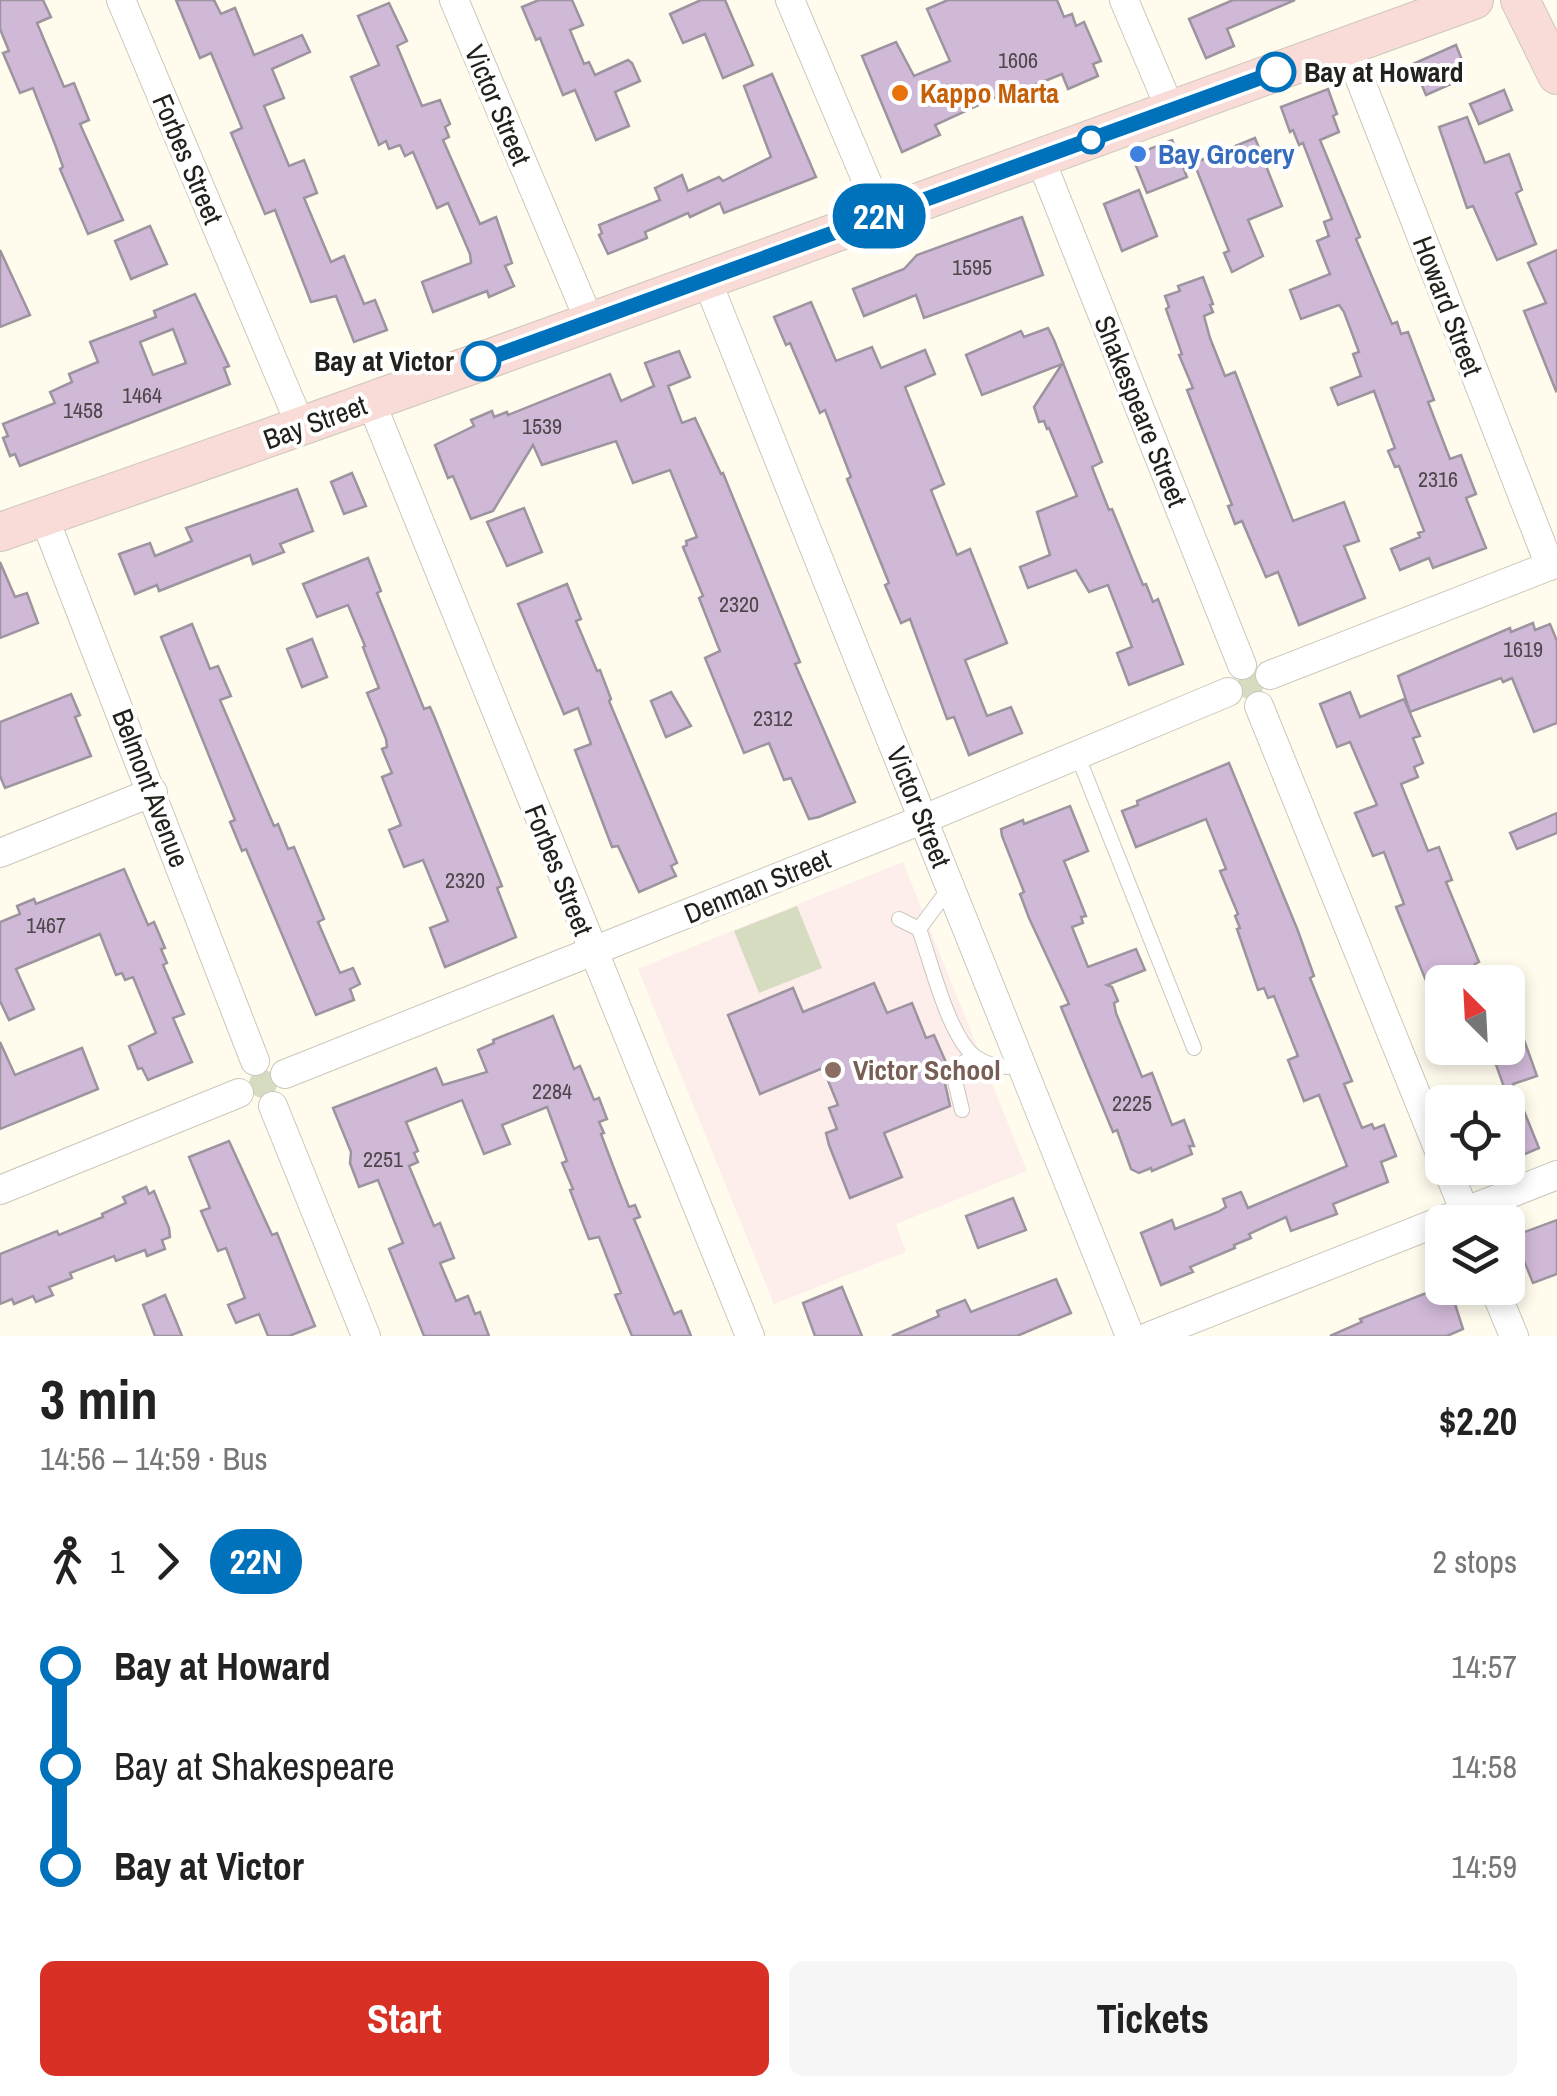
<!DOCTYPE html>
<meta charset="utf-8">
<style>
:root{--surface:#fff;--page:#f6f6f6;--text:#222;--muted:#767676;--accent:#d93025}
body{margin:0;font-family:"Archivo Narrow",sans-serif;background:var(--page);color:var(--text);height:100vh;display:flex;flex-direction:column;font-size:38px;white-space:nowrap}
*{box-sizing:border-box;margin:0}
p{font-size:32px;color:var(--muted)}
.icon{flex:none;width:55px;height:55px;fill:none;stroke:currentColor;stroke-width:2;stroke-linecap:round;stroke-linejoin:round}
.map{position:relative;height:1336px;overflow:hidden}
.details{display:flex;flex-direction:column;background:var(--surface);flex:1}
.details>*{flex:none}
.badge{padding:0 20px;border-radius:32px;font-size:35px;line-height:65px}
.needle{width:65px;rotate:336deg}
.controls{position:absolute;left:1425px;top:965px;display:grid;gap:20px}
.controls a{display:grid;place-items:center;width:100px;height:100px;border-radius:15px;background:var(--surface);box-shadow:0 5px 15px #0003;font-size:50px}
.map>.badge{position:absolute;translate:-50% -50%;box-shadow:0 0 0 5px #fff}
.legs{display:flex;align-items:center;gap:15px;height:110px;padding:0 40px;font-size:32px}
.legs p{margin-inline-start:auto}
.summary{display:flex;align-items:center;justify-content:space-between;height:170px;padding:0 40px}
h1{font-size:55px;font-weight:800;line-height:75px}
.button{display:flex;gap:20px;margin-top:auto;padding:20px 40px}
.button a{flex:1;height:115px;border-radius:15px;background:var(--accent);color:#fff;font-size:40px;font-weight:800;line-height:115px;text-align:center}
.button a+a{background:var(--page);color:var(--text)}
ul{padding:0 40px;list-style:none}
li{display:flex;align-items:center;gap:35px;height:100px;font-size:38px}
li i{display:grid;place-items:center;width:15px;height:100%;margin:0 12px;background:currentColor}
li i::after{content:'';width:25px;height:25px;margin:-12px;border:8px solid;border-radius:50%;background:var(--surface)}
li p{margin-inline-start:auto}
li:first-child i{background:linear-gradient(#0000 50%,currentColor 0)}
li:last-child i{background:linear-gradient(currentColor 50%,#0000 0)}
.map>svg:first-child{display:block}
</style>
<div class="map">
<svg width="1557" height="1336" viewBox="0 0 1557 1336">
<rect width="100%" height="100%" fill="#fffcee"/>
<path fill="#fdedeb" d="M 903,862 L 1027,1171 L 896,1224 L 906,1252 L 774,1304 L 638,969 Z"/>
<g fill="#d6dcc0">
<circle cx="1250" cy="686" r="13"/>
<path d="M 797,906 L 822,968 L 759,993 L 734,931 Z"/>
<circle cx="263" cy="1084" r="14"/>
</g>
<g fill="#d0b8d7" stroke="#9c949f" stroke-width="2.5" fill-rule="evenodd">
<path d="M 0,0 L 43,0 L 51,17 L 37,23 L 64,87 L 74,83 L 89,120 L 80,124 L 123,220 L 88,234 L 60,169 L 63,167 L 56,147 L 33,88 L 20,93 L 3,53 L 9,51 L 0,29 Z"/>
<path d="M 176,0 L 214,0 L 221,14 L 235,8 L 254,55 L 302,35 L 310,52 L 272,69 L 284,98 L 264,106 L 289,166 L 304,160 L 310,175 L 317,193 L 304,198 L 331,262 L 344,256 L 364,304 L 375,300 L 387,330 L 354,342 L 336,296 L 311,302 L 275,210 L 265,214 L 231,133 L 242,128 L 211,53 L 200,58 Z"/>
<path d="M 539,0 L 572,0 L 583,25 L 570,30 L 584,64 L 589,62 L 595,75 L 628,60 L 632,63 L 640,81 L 615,92 L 629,126 L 596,140 L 575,90 L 563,95 L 540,38 L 536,40 L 522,7 Z"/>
<path d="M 701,0 L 725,0 L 753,65 L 723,78 L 705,34 L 683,43 L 670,14 Z"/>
<path d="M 948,0 L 1057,0 L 1064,17 L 1072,14 L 1076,26 L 1084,22 L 1101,61 L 1093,64 L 1098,76 L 1068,89 L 1062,74 L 1011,95 L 1009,91 L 935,125 L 940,135 L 902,152 L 862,56 L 896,42 L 914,76 L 950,61 L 927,9 Z"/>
<path d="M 1233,0 L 1295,0 L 1227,29 L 1234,46 L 1206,58 L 1189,19 Z"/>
<path d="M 389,3 L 407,41 L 397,46 L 422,106 L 440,100 L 450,124 L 445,127 L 449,137 L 443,140 L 480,224 L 496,217 L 512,263 L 505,266 L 514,286 L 489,297 L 487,291 L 433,312 L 422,282 L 471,263 L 470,254 L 448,203 L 437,208 L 413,152 L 405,156 L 400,145 L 389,149 L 386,141 L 379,145 L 351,77 L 379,65 L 358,16 Z"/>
<path d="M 1456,45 L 1464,65 L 1448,72 L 1453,83 L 1426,95 L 1413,64 Z"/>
<path d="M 772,74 L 816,177 L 724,213 L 720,203 L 690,217 L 688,213 L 645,232 L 647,238 L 608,254 L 599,235 L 602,233 L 599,225 L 660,200 L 655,188 L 682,175 L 688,191 L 719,177 L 723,181 L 771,157 L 744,86 Z"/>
<path d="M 1328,89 L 1337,114 L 1333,116 L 1339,132 L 1320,140 L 1360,237 L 1356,239 L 1392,324 L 1397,322 L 1401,334 L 1408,332 L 1434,400 L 1428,402 L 1450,459 L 1461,455 L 1476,494 L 1466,498 L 1486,548 L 1433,568 L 1429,558 L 1400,570 L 1391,549 L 1420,537 L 1418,533 L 1424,531 L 1399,466 L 1395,467 L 1388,451 L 1395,448 L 1374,391 L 1338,405 L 1331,388 L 1361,376 L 1353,354 L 1359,352 L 1344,312 L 1339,305 L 1301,319 L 1290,290 L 1330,274 L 1317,241 L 1329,236 L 1324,222 L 1332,219 L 1303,143 L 1299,145 L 1293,130 L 1290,132 L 1281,107 Z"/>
<path d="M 1504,90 L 1512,110 L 1479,124 L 1470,104 Z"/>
<path d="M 1467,117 L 1485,163 L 1509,154 L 1522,190 L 1516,193 L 1536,244 L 1497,260 L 1473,206 L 1467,208 L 1439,127 Z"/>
<path d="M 1255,138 L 1282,206 L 1248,220 L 1263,256 L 1232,272 L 1224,253 L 1229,251 L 1194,163 Z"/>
<path d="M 1172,140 L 1187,177 L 1147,193 L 1132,156 Z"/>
<path d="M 1139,190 L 1157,236 L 1122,251 L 1104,204 Z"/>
<path d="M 1022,217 L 1043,275 L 924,318 L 916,295 L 864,316 L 853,289 L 904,269 L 917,255 Z"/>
<path d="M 150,226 L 167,264 L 131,279 L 115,241 Z"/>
<path d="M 0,250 L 30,315 L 0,327 Z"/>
<path d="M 1557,250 L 1557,390 L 1556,391 L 1524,311 L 1546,303 L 1528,263 Z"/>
<path d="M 1203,277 L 1213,304 L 1210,305 L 1213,312 L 1204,316 L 1210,338 L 1225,376 L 1235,372 L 1293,521 L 1344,502 L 1359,541 L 1344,546 L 1365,598 L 1299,625 L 1278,572 L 1266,577 L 1242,521 L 1235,524 L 1228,506 L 1232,505 L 1187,390 L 1193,388 L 1179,355 L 1182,354 L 1166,309 L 1169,307 L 1165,296 L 1180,291 L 1178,286 Z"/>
<path d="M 195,294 L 229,366 L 224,368 L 230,384 L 20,466 L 15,454 L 10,456 L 3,438 L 8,436 L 3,424 L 55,403 L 50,392 L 72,382 L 69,374 L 98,362 L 90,342 L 156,317 L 154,311 ZM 173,329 L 186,363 L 153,375 L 140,342 Z"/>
<path d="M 811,302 L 836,361 L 872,347 L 881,368 L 925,350 L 935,374 L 905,387 L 944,484 L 931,490 L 957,555 L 970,549 L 1007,643 L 965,660 L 987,716 L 1011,707 L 1022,733 L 969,755 L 954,717 L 947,719 L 910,619 L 901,623 L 885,585 L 889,583 L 847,479 L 851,477 L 825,410 L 820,413 L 790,343 L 786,345 L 774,317 Z"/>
<path d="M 1048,328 L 1054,340 L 1102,462 L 1092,467 L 1109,510 L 1112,509 L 1143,585 L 1146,584 L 1153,602 L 1158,599 L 1183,664 L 1129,685 L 1117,653 L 1132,647 L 1108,585 L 1089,592 L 1076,570 L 1028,588 L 1020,567 L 1050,555 L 1037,512 L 1077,496 L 1049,428 L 1047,429 L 1044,421 L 1039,422 L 1034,407 L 1062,364 L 982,395 L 966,355 L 1021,331 L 1024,337 Z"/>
<path d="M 679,351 L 690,377 L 668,386 L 682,423 L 695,418 L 721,474 L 723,473 L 800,662 L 795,664 L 855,802 L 819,817 L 809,819 L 791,778 L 784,780 L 769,743 L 744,753 L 705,658 L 720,651 L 699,598 L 703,596 L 683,547 L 687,545 L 686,541 L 697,537 L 670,470 L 633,483 L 616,441 L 542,465 L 533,445 L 493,511 L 471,519 L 453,476 L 448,478 L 435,445 L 474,426 L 471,420 L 492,411 L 494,417 L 507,412 L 508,415 L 610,374 L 621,401 L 654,386 L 645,363 Z"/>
<path d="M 352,473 L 366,506 L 344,514 L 331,482 Z"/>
<path d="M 297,489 L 313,531 L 280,544 L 284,552 L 253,564 L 250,555 L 159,591 L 157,585 L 135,594 L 119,554 L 150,543 L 155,556 L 192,541 L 186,528 Z"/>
<path d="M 524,508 L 542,552 L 507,566 L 487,522 Z"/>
<path d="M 368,558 L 381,591 L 377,593 L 424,709 L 430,707 L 434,716 L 502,886 L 497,888 L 516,937 L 445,967 L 430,928 L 448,921 L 423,860 L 404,867 L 389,830 L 401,825 L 382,777 L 392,773 L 382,749 L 387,747 L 386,739 L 367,693 L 379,688 L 363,647 L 365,646 L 348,605 L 317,617 L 303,584 Z"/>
<path d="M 0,562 L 15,597 L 27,593 L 38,623 L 0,638 Z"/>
<path d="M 567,584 L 581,619 L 576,621 L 597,671 L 600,670 L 611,699 L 609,701 L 677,863 L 671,866 L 676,876 L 639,892 L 618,846 L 612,847 L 575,750 L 591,744 L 578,708 L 564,714 L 518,604 Z"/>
<path d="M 1533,623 L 1535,630 L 1550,624 L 1557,641 L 1557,723 L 1534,732 L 1512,678 L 1503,682 L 1501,678 L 1410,712 L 1398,676 L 1510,628 L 1511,632 Z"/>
<path d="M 192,624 L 210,669 L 218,666 L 231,696 L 220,700 L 274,826 L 278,824 L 288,849 L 294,847 L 324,919 L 318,922 L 340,973 L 353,968 L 360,984 L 350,989 L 354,1000 L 316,1015 L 246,849 L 242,851 L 230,822 L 235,820 L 161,637 Z"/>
<path d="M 312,639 L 327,677 L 302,687 L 287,649 Z"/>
<path d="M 671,692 L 691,726 L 666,737 L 651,701 Z"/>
<path d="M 1350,692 L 1360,717 L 1404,699 L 1420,736 L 1413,738 L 1423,763 L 1414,767 L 1418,777 L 1401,784 L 1428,851 L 1439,847 L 1452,880 L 1446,882 L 1479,962 L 1475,964 L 1482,982 L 1442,982 L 1442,1020 L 1396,907 L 1404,904 L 1384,852 L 1373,856 L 1355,813 L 1377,805 L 1350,742 L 1337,747 L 1320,704 Z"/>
<path d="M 71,694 L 80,715 L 75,717 L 91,756 L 5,788 L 0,776 L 0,722 Z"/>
<path d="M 1229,763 L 1298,931 L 1314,976 L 1310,978 L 1352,1081 L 1344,1084 L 1362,1128 L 1372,1124 L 1374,1129 L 1384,1125 L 1396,1156 L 1381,1162 L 1388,1182 L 1333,1204 L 1337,1214 L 1291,1231 L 1286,1217 L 1249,1234 L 1251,1238 L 1234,1245 L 1235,1248 L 1190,1267 L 1193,1272 L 1161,1285 L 1141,1233 L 1172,1220 L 1175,1229 L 1218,1212 L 1226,1207 L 1223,1199 L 1241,1192 L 1248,1208 L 1347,1166 L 1319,1095 L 1304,1101 L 1288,1060 L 1298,1056 L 1274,996 L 1268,998 L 1264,988 L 1258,990 L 1237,929 L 1240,928 L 1235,916 L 1238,914 L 1220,871 L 1226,869 L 1206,819 L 1136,847 L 1122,811 L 1138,805 L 1137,801 Z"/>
<path d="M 1070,806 L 1088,851 L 1064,861 L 1086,916 L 1081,917 L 1083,923 L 1072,927 L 1088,967 L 1136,949 L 1145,970 L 1107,985 L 1112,987 L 1118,1001 L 1114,1003 L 1116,1013 L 1142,1077 L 1152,1073 L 1172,1125 L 1184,1120 L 1194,1146 L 1189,1146 L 1192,1154 L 1152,1171 L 1151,1168 L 1139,1173 L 1131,1169 L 1117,1130 L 1113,1132 L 1061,1007 L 1069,1004 L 1029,918 L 1020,894 L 1024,892 L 1002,836 L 1001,829 L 1023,820 L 1024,824 Z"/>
<path d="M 1557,813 L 1557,833 L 1517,849 L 1510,833 Z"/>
<path d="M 124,869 L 148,925 L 154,922 L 165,948 L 161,949 L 167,963 L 163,965 L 184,1014 L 173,1018 L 192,1062 L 148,1080 L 142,1068 L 138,1069 L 129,1046 L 156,1033 L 133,977 L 125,980 L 122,973 L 116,975 L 100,934 L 16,969 L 34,1009 L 9,1020 L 0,1001 L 0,922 L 20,914 L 17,906 L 34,899 L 36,904 Z"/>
<path d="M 874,983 L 887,1013 L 912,1003 L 926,1038 L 934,1035 L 948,1067 L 944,1079 L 950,1106 L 884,1133 L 902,1177 L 850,1198 L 829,1145 L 826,1133 L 837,1129 L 829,1108 L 838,1105 L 823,1068 L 760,1094 L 728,1015 L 793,988 L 803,1012 Z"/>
<path d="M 1508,1001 L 1510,1001 L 1537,1076 L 1513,1084 L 1539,1148 L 1508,1161 L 1508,1086 L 1504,1087 L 1490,1048 L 1508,1048 Z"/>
<path d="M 553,1016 L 574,1069 L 580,1066 L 594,1100 L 599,1098 L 607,1119 L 599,1122 L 604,1133 L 601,1134 L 618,1179 L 629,1207 L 635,1205 L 640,1217 L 634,1219 L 674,1314 L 681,1311 L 691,1336 L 632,1336 L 615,1295 L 621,1293 L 599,1237 L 589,1239 L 570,1190 L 573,1189 L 562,1163 L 567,1161 L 547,1107 L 502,1125 L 510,1144 L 484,1154 L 462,1100 L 406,1122 L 418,1151 L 414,1153 L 418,1162 L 409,1166 L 434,1226 L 440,1223 L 454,1258 L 440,1263 L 456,1301 L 468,1296 L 475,1314 L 480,1312 L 489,1336 L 424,1336 L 389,1249 L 403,1243 L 378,1180 L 359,1187 L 350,1163 L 351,1152 L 333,1108 L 436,1068 L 443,1085 L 487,1072 L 478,1050 L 494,1043 L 493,1040 Z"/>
<path d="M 0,1042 L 15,1075 L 82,1048 L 98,1089 L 0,1129 Z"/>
<path d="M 229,1141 L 272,1235 L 277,1233 L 315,1326 L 289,1336 L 268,1336 L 259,1314 L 236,1323 L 228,1305 L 245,1298 L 226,1248 L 218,1251 L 201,1211 L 210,1208 L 189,1157 Z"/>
<path d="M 146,1187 L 149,1194 L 154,1191 L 169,1228 L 170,1237 L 162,1240 L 165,1249 L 147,1256 L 145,1250 L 116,1261 L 114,1256 L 70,1273 L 72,1278 L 49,1287 L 53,1295 L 36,1302 L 33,1296 L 14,1304 L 12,1299 L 0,1304 L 0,1254 L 57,1231 L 59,1235 L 103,1217 L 102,1214 L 126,1203 L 123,1197 Z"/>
<path d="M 1013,1198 L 1026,1230 L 978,1248 L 966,1216 Z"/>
<path d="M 1557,1220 L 1557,1274 L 1533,1283 L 1514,1236 Z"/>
<path d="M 1056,1279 L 1071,1313 L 1017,1336 L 892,1336 L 939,1316 L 937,1311 L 965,1300 L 971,1312 Z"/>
<path d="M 842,1287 L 862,1336 L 815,1336 L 803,1303 Z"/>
<path d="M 1439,1288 L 1450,1288 L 1463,1329 L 1447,1336 L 1330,1336 L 1362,1322 L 1360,1319 Z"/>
<path d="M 165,1295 L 176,1321 L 182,1336 L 155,1336 L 143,1305 Z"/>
</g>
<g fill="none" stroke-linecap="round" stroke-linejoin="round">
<g stroke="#cbc7bb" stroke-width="16">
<g id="service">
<path d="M 1077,754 L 1194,1048"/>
<path d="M 899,919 L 919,929 L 951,886"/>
<path d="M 919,929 C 931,961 949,1040 977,1058 C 991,1067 1006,1067 1023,1068"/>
<path d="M 962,1110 L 954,1077 L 963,1063 L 974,1056"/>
</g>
</g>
<g stroke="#cbc7bb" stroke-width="30">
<g id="minor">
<path d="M 121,0 L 302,429"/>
<path d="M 454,0 L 589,320"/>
<path d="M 790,0 L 881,215"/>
<path d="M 1124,0 L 1171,111"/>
<path d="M 1347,46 L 1550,566"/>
<path d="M 1040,158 L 1242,665"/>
<path d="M 706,278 L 1130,1336"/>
<path d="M 371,402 L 750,1336"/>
<path d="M 44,517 L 255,1061"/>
<path d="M 1270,675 L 1557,563"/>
<path d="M 1259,706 L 1442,1158"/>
<path d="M 0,853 L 153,792"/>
<path d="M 285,1074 L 924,819 L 1228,692"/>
<path d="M 273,1106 L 366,1336"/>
<path d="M 1447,1168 L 1469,1222"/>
<path d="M 0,1190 L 239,1093"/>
<path d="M 1494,1288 L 1514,1336"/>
<path d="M 1150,1336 L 1557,1175"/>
</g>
</g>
<g stroke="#cbc7bb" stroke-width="40">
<g id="secondary">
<path d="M 1520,0 L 1557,75"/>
<path d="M 0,532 C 494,361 983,177 1474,0"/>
</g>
</g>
<use href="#service" stroke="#fff" stroke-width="14"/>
<use href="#minor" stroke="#fff" stroke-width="28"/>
<use href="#secondary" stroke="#f9dcd7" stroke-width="38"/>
</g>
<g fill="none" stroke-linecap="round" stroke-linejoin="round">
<g stroke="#fff" stroke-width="22">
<path id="line-1" d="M 481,361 L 1276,72"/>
</g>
<use href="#line-1" stroke="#0072bc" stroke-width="15"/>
</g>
<g fill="#fff" stroke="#0072bc" stroke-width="5">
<circle cx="1276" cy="72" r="18"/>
<circle cx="1091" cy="140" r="12"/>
<circle cx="481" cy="361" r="18"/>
</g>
<circle fill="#e8710a" stroke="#fff" stroke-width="4" cx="900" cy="93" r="10"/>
<circle fill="#3f7fe0" stroke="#fff" stroke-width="4" cx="1138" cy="154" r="10"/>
<circle fill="#8d6e63" stroke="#fff" stroke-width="4" cx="833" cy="1070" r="10"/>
<g text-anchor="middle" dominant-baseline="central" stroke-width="8" stroke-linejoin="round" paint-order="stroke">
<g font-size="22" fill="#4e474b">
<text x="1018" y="60">1606</text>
<text x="972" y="267">1595</text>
<text x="142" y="395">1464</text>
<text x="83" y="410">1458</text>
<text x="542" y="426">1539</text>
<text x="1438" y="479">2316</text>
<text x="739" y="604">2320</text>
<text x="1523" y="649">1619</text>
<text x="773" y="718">2312</text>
<text x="465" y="880">2320</text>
<text x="46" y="925">1467</text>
<text x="552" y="1091">2284</text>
<text x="1132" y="1103">2225</text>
<text x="383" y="1159">2251</text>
</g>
<g font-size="28" font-weight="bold" fill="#22211c" stroke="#fff" text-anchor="start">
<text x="1304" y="72">Bay at Howard</text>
<text x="454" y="361" text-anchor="end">Bay at Victor</text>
</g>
<g font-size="28" font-weight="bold" fill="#c56008" stroke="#fff" text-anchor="start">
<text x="920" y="93">Kappo Marta</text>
</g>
<g font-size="28" fill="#22211c" stroke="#fff">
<text transform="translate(498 105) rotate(67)">Victor Street</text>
<text transform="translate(188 159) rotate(67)">Forbes Street</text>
<text transform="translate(1448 306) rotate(69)">Howard Street</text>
<text transform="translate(1141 411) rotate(68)">Shakespeare Street</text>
<text transform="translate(315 422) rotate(-20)">Bay Street</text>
<text transform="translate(151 788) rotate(69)">Belmont Avenue</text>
<text transform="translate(919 807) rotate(68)">Victor Street</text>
<text transform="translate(559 870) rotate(68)">Forbes Street</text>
<text transform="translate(757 886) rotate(-22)">Denman Street</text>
</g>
<g font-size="28" font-weight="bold" fill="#366cbe" stroke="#fff" text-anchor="start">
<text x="1158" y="154">Bay Grocery</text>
</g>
<g font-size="28" font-weight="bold" fill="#785e54" stroke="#fff" text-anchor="start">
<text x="853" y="1070">Victor School</text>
</g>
</g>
</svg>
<div class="controls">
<a><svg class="needle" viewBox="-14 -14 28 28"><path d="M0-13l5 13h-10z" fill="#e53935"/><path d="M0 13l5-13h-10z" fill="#767676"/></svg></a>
<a><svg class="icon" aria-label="locate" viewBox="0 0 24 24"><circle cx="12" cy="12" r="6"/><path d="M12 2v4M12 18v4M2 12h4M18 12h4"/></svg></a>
<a><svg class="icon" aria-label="layers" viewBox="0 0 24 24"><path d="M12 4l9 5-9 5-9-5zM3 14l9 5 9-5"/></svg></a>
</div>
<b class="badge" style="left:879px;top:216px;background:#0072bc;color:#fff">22N</b>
</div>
<section class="details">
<div class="summary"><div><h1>3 min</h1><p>14:56 – 14:59 · Bus</p></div><b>$2.20</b></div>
<div class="legs"><svg class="icon" aria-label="walk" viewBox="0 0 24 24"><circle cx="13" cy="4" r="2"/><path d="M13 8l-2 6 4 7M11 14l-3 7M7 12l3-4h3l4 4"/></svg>1<svg class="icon" aria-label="forward" viewBox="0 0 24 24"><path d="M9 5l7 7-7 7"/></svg><b class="badge" style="background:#0072bc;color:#fff">22N</b><p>2 stops</p></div>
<ul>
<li><i style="color:#0072bc"></i><b>Bay at Howard</b><p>14:57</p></li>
<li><i style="color:#0072bc"></i><span>Bay at Shakespeare</span><p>14:58</p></li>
<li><i style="color:#0072bc"></i><b>Bay at Victor</b><p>14:59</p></li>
</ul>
<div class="button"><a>Start</a><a>Tickets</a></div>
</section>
